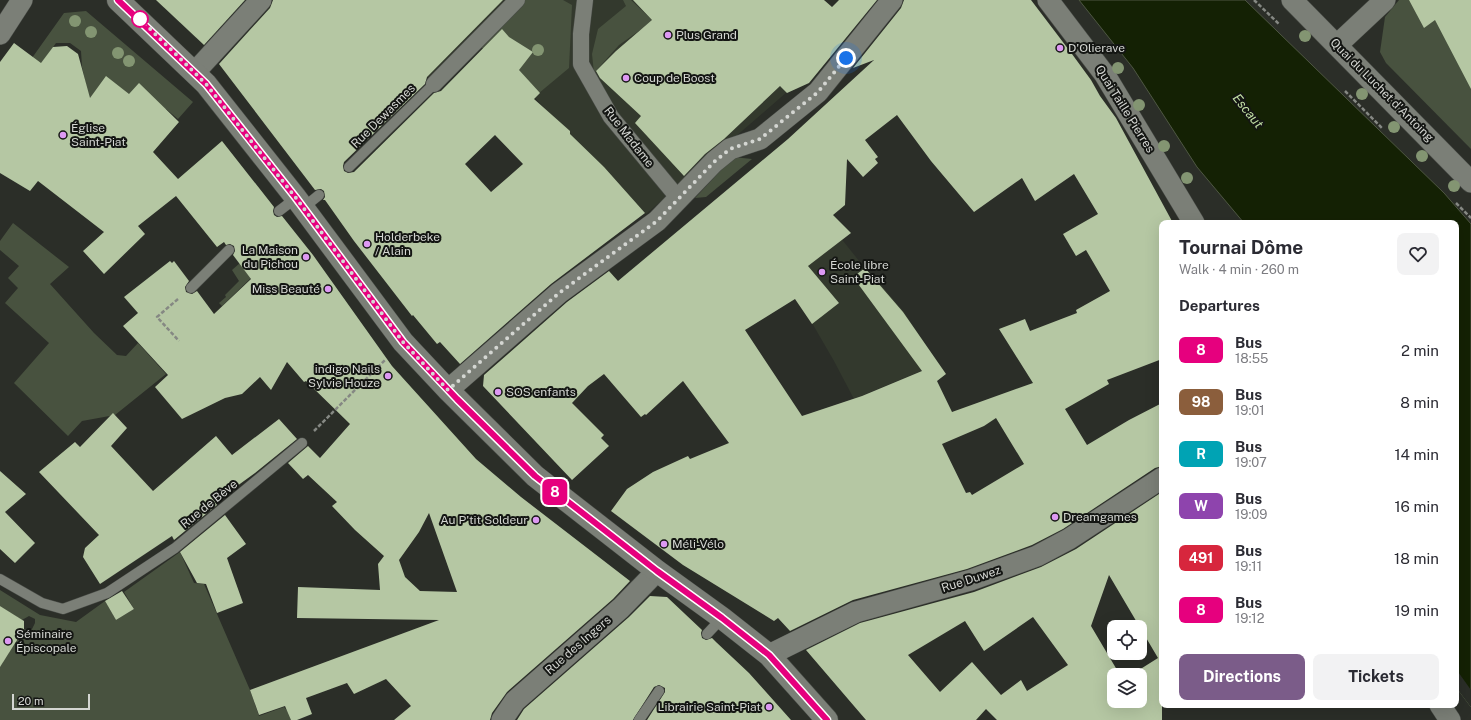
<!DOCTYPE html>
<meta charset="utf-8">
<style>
:root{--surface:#fff;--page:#f2f2f3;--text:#2b2b33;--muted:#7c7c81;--accent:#7b5c89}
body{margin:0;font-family:"Public Sans",sans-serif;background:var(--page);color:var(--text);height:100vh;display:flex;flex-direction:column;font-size:15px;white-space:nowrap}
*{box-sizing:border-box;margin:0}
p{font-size:13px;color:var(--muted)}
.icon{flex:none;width:22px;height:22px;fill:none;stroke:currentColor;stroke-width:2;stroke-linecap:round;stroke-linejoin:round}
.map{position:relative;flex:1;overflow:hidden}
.details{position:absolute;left:1159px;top:220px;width:300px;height:488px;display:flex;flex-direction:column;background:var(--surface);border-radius:8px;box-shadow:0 4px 16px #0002}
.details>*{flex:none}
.badge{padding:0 8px;border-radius:6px;font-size:14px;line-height:26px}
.fabs{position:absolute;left:1107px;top:620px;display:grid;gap:8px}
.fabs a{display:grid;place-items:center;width:40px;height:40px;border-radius:8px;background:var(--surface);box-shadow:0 4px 16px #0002;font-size:20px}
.scale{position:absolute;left:12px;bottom:10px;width:78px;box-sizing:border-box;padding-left:4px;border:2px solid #d4d6d2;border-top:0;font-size:11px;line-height:14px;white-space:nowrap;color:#d4d6d2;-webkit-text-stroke:3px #141613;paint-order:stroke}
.you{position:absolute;width:20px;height:20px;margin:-10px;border:3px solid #fff;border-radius:50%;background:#1a73e8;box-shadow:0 0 0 6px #1a73e833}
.map>.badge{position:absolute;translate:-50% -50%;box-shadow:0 0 0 2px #fff}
h2{padding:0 20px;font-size:15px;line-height:36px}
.round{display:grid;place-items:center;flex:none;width:42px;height:42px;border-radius:8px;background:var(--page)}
.summary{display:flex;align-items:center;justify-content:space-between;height:68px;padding:0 20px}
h1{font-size:19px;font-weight:700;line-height:30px}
.cta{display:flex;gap:8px;margin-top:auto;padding:8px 20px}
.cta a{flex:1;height:46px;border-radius:8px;background:var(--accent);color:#fff;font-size:16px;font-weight:700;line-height:46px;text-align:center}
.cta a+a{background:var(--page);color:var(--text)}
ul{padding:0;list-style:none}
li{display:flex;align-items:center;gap:12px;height:52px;padding:0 20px}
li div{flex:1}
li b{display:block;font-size:15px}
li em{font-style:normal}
li .badge{min-width:44px;font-weight:700;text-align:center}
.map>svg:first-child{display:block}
</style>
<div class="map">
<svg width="1471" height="720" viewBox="0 0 1471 720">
<rect width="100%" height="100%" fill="#2b2e28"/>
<g fill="#33392d">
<path d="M 351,0 L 783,0 L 775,66 L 798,88 L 787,92 L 646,214 L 535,98 L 539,93 L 481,47 L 440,89 Z"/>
<path d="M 773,153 L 879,286 L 881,285 L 904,312 L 938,364 L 854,399 L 834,361 L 812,323 Z"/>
</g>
<g fill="#48523f">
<path d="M 525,0 L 563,0 L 572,5 L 569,68 L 539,93 L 481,47 Z"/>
<path d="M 623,0 L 631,0 L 653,21 L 619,45 L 594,73 L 592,54 L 598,29 L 626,6 Z"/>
<path d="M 1399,0 L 1471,0 L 1471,149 L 1386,63 L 1380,52 L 1385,17 Z"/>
<path d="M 86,11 L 193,102 L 178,119 L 166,109 L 91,107 L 82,67 L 81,51 L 70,43 L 56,43 L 38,68 L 27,65 L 64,13 Z"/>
<path d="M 733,157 L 752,159 L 706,197 L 695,198 Z"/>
<path d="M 13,223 L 69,267 L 50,284 L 94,333 L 117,355 L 126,356 L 138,343 L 166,374 L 115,415 L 82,421 L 68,436 L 14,383 L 49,343 L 5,303 L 18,288 L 8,278 L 19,266 L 0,250 L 0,241 Z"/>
<path d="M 240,263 L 251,278 L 222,306 L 219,303 L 226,297 L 225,295 L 239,281 L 232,270 Z"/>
<path d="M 180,552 L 194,583 L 204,584 L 250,690 L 259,716 L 284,707 L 296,720 L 0,720 L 0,652 L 24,629 L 29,631 L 32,629 L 35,623 L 35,619 L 29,616 L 22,620 L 0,606 L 0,590 L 40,615 L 76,622 L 105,601 L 116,620 L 134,609 L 124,592 Z"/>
</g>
<path fill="#142104" stroke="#4e5742" d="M 1079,0 L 1245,0 L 1444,193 L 1471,224 L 1471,707 L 1456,687 L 1456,223 L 1244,223 L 1197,167 L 1133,68 Z"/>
<path fill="#2b2e28" d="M 1456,669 L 1471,690 L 1471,707 L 1456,687 Z"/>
<g fill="#b5c7a3" fill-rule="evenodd">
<path d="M 156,0 L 245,0 L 204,45 Z"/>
<path d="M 273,0 L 503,0 L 427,77 L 425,84 L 344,162 L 343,166 L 344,171 L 348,173 L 354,172 L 434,93 L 441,91 L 502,29 L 509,37 L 533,52 L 519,70 L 540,93 L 534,99 L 570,131 L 570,134 L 604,167 L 645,213 L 551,284 L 460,364 L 440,342 L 437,344 L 413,315 L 412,316 L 354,241 L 325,200 L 323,200 L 325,197 L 324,191 L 321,189 L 315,190 L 219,64 L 270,8 ZM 495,135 L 523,164 L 491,192 L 465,164 Z"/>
<path d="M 633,0 L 824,0 L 832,7 L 839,0 L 877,0 L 809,83 L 787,93 L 780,86 L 724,139 L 705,154 L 684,176 L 635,123 L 641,116 L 600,78 L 596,71 L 616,51 L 652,20 Z"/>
<path d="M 904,0 L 1031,0 L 1072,54 L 1091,80 L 1100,96 L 1116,118 L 1173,223 L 1162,223 L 1162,359 L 1107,380 L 1109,384 L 1065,409 L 1087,445 L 1129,420 L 1162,403 L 1162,466 L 1155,468 L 1063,529 L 1032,545 L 967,569 L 853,600 L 790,631 L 778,618 L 774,621 L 683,565 L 611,511 L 627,489 L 653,472 L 688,456 L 690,459 L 729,443 L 683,381 L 646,415 L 645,414 L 641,417 L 604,374 L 588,386 L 572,403 L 604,435 L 601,438 L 609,446 L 572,480 L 483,386 L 484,375 L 567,302 L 609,271 L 618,281 L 788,139 L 874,60 L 853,68 L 901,8 ZM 897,115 L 931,161 L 974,212 L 1022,178 L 1035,201 L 1074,174 L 1098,214 L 1063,234 L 1076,256 L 1086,250 L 1110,291 L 1076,310 L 1077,313 L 1030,331 L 1025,319 L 999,329 L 1033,383 L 952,412 L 937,381 L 946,374 L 903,312 L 865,268 L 853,277 L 922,371 L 862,396 L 802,416 L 745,330 L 795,299 L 812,324 L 839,303 L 808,266 L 851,233 L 833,215 L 845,205 L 847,159 L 863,177 L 878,163 L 875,159 L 878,157 L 865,140 ZM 996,418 L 1024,464 L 972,495 L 970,492 L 966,493 L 942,444 L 984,426 Z"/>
<path d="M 1409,0 L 1471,0 L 1471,89 L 1435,20 L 1424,28 Z"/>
<path d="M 14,43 L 41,63 L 53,47 L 67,46 L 78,54 L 90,98 L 106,76 L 129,94 L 139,83 L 179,122 L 153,152 L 178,179 L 222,141 L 274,207 L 273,211 L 274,215 L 277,217 L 282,216 L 313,255 L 392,366 L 476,459 L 521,497 L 630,581 L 613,599 L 507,692 L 492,713 L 490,720 L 394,720 L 411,706 L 386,679 L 354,694 L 347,683 L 306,698 L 312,714 L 297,720 L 291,720 L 285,706 L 259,715 L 250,690 L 439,620 L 297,618 L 298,587 L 380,590 L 378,564 L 384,556 L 355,530 L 332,506 L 337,502 L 308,475 L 303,479 L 288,463 L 308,446 L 320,458 L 350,424 L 306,381 L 304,382 L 287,362 L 271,390 L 260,377 L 242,394 L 225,398 L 182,419 L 155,387 L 168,375 L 123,326 L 138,313 L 124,297 L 170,261 L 172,263 L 174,261 L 189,281 L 185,287 L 186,292 L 192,294 L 197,291 L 214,314 L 251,279 L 233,255 L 235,251 L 234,246 L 230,244 L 226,245 L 224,242 L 217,247 L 176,196 L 138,226 L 145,234 L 104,274 L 83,251 L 104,232 L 38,181 L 30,191 L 0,173 L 0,62 ZM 429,513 L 457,592 L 420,591 L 405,577 L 399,560 L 419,532 Z"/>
<path d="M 113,413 L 127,428 L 111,446 L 153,491 L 216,436 L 232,455 L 279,419 L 297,439 L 255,473 L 215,502 L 217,505 L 174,540 L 172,536 L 100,584 L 83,557 L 85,548 L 99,535 L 39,472 L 75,442 L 80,447 Z"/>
<path d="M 0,471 L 26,494 L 5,512 L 35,543 L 15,563 L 0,549 Z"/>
<path d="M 1162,492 L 1162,720 L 997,720 L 986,709 L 976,720 L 866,720 L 806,650 L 860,623 L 974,592 L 1041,567 L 1076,549 ZM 1109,575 L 1158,658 L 1131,675 L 1140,675 L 1140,701 L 1114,701 L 1114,675 L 1120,675 L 1091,626 ZM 1033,617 L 1068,665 L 1027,691 L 1021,680 L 1001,695 L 972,662 L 940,692 L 908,655 L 965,621 L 984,651 Z"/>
<path d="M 225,515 L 246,544 L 227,558 L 243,603 L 217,613 L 206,584 L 197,583 L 180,552 Z"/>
<path d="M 122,591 L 134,609 L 116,620 L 105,601 Z"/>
<path d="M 650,596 L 667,597 L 702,630 L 701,633 L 702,638 L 706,640 L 712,638 L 716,642 L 749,673 L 791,720 L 647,720 L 665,692 L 665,688 L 659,685 L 654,687 L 633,720 L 517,720 L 524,709 L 629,617 Z"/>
<path d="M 0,606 L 24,621 L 24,629 L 0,667 Z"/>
</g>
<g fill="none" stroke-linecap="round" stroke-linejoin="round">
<g stroke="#494c47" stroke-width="11">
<g id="service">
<path d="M 349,167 L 434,84"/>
<path d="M 303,208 L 319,195"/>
<path d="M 279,211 L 296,198"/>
<path d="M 191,288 L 229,250"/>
<path d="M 0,579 L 42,603 L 63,609 L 107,593 L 175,548 L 302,443"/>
<path d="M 707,634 L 722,618"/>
<path d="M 639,720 L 659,691"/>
</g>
</g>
<g stroke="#494c47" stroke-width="17">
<g id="pedestrian">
<path d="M 585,0 L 581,34 L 581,64 L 611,117 L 679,199"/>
<path d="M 434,84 L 517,0"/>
</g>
</g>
<g stroke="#494c47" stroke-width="22">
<g id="minor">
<path d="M 1048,0 L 1105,75 L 1194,223"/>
<path d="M 1292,0 L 1471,182"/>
<path d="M 0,34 L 22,0"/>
<path d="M 1337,45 L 1385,0"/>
<path d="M 195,72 L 261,0"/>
<path d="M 448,390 L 559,293 L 657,221 L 714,162 L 730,149 L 760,139 L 818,92 L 892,0"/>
<path d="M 769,655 L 856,612 L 971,580 L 1037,556 L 1069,539 L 1162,478"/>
<path d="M 1440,705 L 1450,720"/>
<path d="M 502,720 L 515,701 L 621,608 L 657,571"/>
</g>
</g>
<g stroke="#494c47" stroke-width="23">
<path id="tertiary" d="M 118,0 L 206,84 L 296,198 L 403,342 L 448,390 L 535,476 L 657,571 L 722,618 L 769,655 L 827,720"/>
</g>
<g stroke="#858883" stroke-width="2.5" stroke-dasharray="4 2" stroke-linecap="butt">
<path d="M 1254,0 L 1279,24"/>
<path d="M 1345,91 L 1382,128"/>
<path d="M 1456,203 L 1471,218"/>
<path d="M 178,299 L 157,317 L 179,341"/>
<path d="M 314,431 L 385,360"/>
</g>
<use href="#service" stroke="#7b7f77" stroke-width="10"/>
<use href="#pedestrian" stroke="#7b7f77" stroke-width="16"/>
<use href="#minor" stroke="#7b7f77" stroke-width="21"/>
<use href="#tertiary" stroke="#7b7f77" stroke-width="22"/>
</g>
<g fill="#839572">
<circle cx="75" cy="21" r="6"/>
<circle cx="91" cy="32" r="6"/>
<circle cx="1305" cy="36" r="6"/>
<circle cx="538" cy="50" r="6"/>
<circle cx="118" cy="53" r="6"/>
<circle cx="129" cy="61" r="6"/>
<circle cx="1118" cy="68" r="6"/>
<circle cx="1362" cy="94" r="6"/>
<circle cx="1139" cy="105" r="6"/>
<circle cx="1394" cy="127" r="6"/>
<circle cx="1164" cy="146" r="6"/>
<circle cx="1422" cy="156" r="6"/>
<circle cx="1187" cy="178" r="6"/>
<circle cx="1454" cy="186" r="6"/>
</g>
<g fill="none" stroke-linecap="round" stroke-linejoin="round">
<g stroke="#fff" stroke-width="9">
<path id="line" d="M 118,0 L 206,84 L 296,198 L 403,342 L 457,399 L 535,476 L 657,571 L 722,618 L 769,655 L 827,720"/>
</g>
<use href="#line" stroke="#e6007e" stroke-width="6"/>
<path stroke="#d4d6d2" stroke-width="4" stroke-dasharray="0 7.2" d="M 140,19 L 206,84 L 296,198 L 403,342 L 448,390 L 559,293 L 657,221 L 714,162 L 730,149 L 760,139 L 818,92 L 846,58"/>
</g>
<circle fill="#fff" stroke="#e6007e" stroke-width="2" cx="140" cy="19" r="8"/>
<g fill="#dd99f3" stroke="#141613" stroke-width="1.5">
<circle cx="668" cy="35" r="4"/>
<circle cx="1060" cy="48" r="4"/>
<circle cx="626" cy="78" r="4"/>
<circle cx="63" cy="135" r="4"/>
<circle cx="367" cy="244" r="4"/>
<circle cx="306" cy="257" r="4"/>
<circle cx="822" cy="272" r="4"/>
<circle cx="328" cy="289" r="4"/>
<circle cx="388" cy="376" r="4"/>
<circle cx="498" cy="392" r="4"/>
<circle cx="1055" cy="517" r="4"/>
<circle cx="536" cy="520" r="4"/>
<circle cx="664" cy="544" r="4"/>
<circle cx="8" cy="641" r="4"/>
<circle cx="769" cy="707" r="4"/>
</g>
<g text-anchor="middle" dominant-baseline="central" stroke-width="4" stroke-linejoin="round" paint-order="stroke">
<g font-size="12" fill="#d4d6d2" stroke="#141613" text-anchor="start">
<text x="676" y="35">Plus Grand</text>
<text x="1068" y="48">D'Olierave</text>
<text x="634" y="78">Coup de Boost</text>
<text x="71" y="128">Église<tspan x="71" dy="14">Saint-Piat</tspan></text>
<text x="375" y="237">Holderbeke<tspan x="375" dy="14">/ Alain</tspan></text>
<text x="298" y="250" text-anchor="end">La Maison<tspan x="298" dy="14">du Pichou</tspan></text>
<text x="830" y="265">École libre<tspan x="830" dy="14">Saint-Piat</tspan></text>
<text x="320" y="289" text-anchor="end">Miss Beauté</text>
<text x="380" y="369" text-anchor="end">indigo Nails<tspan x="380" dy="14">Sylvie Houze</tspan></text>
<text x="506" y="392">SOS enfants</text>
<text x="1063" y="517">Dreamgames</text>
<text x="528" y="520" text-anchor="end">Au P'tit Soldeur</text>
<text x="672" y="544">Méli-Vélo</text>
<text x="16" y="634">Séminaire<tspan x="16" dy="14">Épiscopale</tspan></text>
<text x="761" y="707" text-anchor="end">Librairie Saint-Piat</text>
</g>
<g font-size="12" fill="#d4d6d2" stroke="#141613">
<text transform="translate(1382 90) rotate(45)">Quai du Luchet d'Antoing</text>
<text transform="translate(1125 109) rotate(58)">Quai Taille Pierres</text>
<text transform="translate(383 116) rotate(-45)">Rue Dewasmes</text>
<text transform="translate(629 137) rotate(52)">Rue Madame</text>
<text transform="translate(209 504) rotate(-39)">Rue de Bève</text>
<text transform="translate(971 579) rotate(-18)">Rue Duwez</text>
<text transform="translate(578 645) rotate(-41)">Rue des Ingers</text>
</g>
<g font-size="13" font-style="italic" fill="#c2dfa5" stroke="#141613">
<text transform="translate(1248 111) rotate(51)">Escaut</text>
</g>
</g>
</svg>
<div class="fabs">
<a><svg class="icon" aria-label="locate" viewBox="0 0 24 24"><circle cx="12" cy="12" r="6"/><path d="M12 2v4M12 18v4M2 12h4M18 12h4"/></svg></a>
<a><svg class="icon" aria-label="layers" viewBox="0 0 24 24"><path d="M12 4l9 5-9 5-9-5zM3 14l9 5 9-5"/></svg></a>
</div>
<div class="scale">20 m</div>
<div class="you" style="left:846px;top:58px"></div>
<b class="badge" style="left:555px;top:492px;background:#e6007e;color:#fff">8</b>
<section class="details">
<div class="summary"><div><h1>Tournai Dôme</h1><p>Walk · 4 min · 260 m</p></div><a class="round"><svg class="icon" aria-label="heart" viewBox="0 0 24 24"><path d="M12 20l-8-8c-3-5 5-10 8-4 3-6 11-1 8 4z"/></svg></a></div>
<h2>Departures</h2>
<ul>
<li><span class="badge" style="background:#e6007e;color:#fff">8</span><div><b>Bus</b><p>18:55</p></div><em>2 min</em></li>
<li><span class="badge" style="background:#8b5e3c;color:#fff">98</span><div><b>Bus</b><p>19:01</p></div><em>8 min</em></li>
<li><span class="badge" style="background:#00a3b4;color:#fff">R</span><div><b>Bus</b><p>19:07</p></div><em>14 min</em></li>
<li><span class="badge" style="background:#8e44ad;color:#fff">W</span><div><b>Bus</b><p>19:09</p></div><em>16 min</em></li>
<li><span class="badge" style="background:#d7263d;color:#fff">491</span><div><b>Bus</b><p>19:11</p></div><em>18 min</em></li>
<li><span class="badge" style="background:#e6007e;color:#fff">8</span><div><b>Bus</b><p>19:12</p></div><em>19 min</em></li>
</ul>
<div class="cta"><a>Directions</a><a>Tickets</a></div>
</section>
</div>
